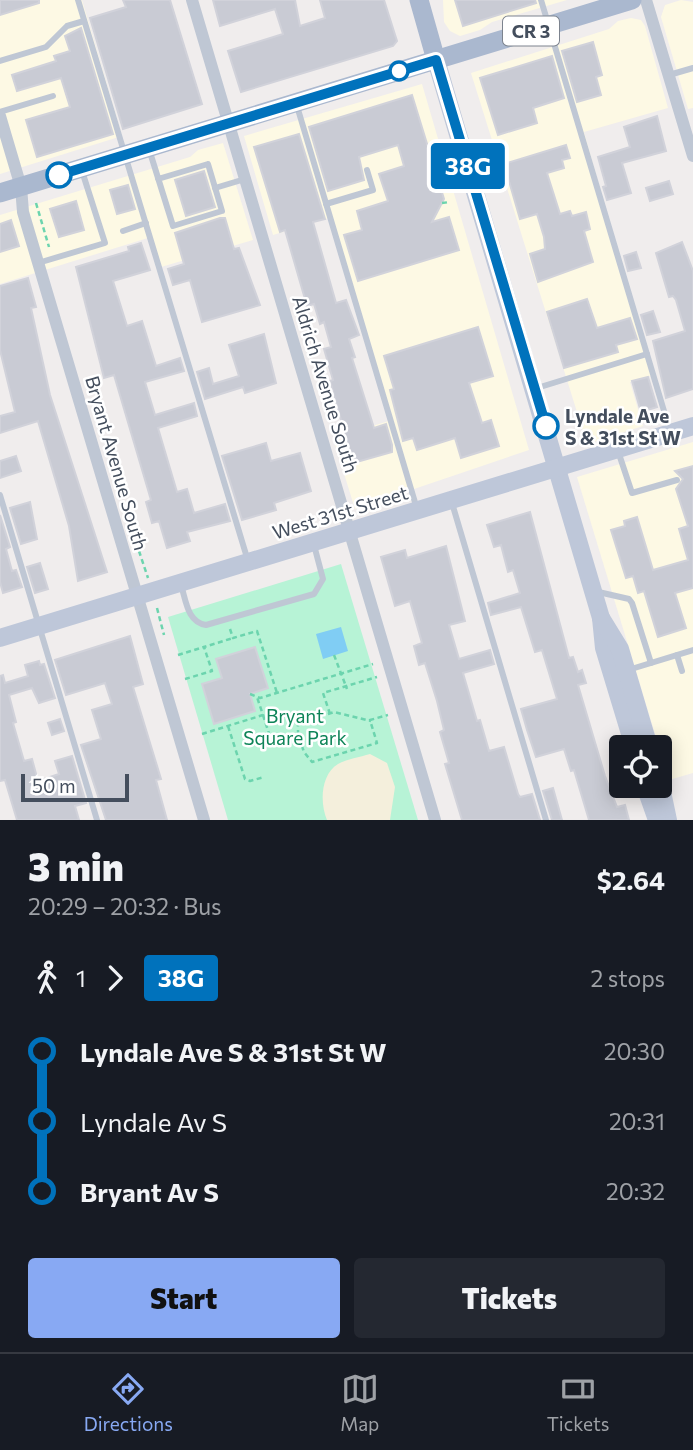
<!DOCTYPE html>
<meta charset="utf-8">
<style>
:root{--surface:#171b24;--page:#242831;--text:#f1f3f6;--muted:#9ea1a6;--line:#363941;--accent:#88a9f3}
body{margin:0;font-family:Commissioner,sans-serif;background:var(--page);color:var(--text);height:100vh;display:flex;flex-direction:column;font-size:26px;white-space:nowrap}
*{box-sizing:border-box;margin:0}
p{font-size:23px;color:var(--muted)}
.icon{flex:none;width:38px;height:38px;fill:none;stroke:currentColor;stroke-width:2;stroke-linecap:round;stroke-linejoin:round}
.map{position:relative;height:820px;overflow:hidden}
.details{display:flex;flex-direction:column;background:var(--surface);flex:1}
.details>*{flex:none}
.badge{padding:0 14px;border-radius:5px;font-size:24px;line-height:46px}
.buttons{position:absolute;left:609px;top:735px;display:grid;gap:14px}
.buttons a{display:grid;place-items:center;width:63px;height:63px;border-radius:7px;background:var(--surface);box-shadow:0 4px 18px #0003;font-size:35px}
.scale{position:absolute;left:21px;bottom:18px;width:108px;box-sizing:border-box;padding-left:7px;border:4px solid #444e5d;border-top:0;font-size:19px;line-height:24px;white-space:nowrap;color:#444e5d;-webkit-text-stroke:5px #fff;paint-order:stroke}
.map>.badge{position:absolute;translate:-50% -50%;box-shadow:0 0 0 4px #fff}
.legs{display:flex;align-items:center;gap:10px;height:77px;padding:0 28px;font-size:23px}
.legs p{margin-inline-start:auto}
.headline{display:flex;align-items:center;justify-content:space-between;height:119px;padding:0 28px}
h1{font-size:38px;font-weight:800;line-height:52px}
.cta{display:flex;gap:14px;margin-top:auto;padding:14px 28px}
.cta a{flex:1;height:80px;border-radius:7px;background:var(--accent);color:#111;font-size:28px;font-weight:800;line-height:80px;text-align:center}
.cta a+a{background:var(--page);color:var(--text)}
ul{padding:0 28px;list-style:none}
li{display:flex;align-items:center;gap:24px;height:70px;font-size:26px}
li i{display:grid;place-items:center;width:10px;height:100%;margin:0 9px;background:currentColor}
li i::after{content:'';width:18px;height:18px;margin:-9px;border:5px solid;border-radius:50%;background:var(--surface)}
li p{margin-inline-start:auto}
li:first-child i{background:linear-gradient(#0000 50%,currentColor 0)}
li:last-child i{background:linear-gradient(currentColor 50%,#0000 0)}
.tab-bar{display:flex;justify-content:space-around;align-items:center;height:98px;border-top:2px solid var(--line);background:var(--surface);font-size:19px;color:var(--muted)}
.tab-bar a{display:grid;justify-items:center;gap:4px}
.tab-bar .active{color:var(--accent)}
.map>svg:first-child{display:block}
</style>
<div class="map">
<svg width="693" height="820" viewBox="0 0 693 820">
<rect width="100%" height="100%" fill="#f0eded"/>
<g fill="#fdf9e4">
<path d="M 0,0 L 82,0 L 122,136 L 0,174 Z"/>
<path d="M 443,0 L 567,0 L 492,22 L 480,30 L 460,36 L 450,31 L 444,22 Z"/>
<path d="M 681,0 L 693,2 L 693,108 L 688,109 L 661,17 L 665,5 Z"/>
<path d="M 631,18 L 641,20 L 645,26 L 668,108 L 584,132 L 653,375 L 630,382 L 643,426 L 587,444 L 471,73 L 609,29 L 618,21 Z"/>
<path d="M 422,84 L 529,450 L 355,509 L 333,438 L 392,420 L 332,217 L 273,235 L 244,136 Z"/>
<path d="M 223,143 L 253,240 L 161,267 L 151,237 L 0,284 L 0,215 L 190,157 L 198,150 Z"/>
<path d="M 693,442 L 693,773 L 669,780 L 577,477 Z"/>
</g>
<path fill="#b7f3d6" d="M 341,564 L 418,820 L 228,820 L 168,617 Z"/>
<path fill="#f4efdc" d="M 370,754 L 387,763 L 395,787 L 390,820 L 327,820 C 320,804 320,775 338,764 C 347,759 360,757 370,754 Z"/>
<path fill="#80cdf4" d="M 341,627 L 348,651 L 323,659 L 316,634 Z"/>
<g fill="#c9cbd4" stroke="#d1d2da" stroke-width="2">
<path d="M 0,0 L 39,0 L 39,3 L 0,15 Z"/>
<path d="M 123,0 L 170,0 L 202,104 L 123,129 L 90,18 L 126,7 Z"/>
<path d="M 213,0 L 295,0 L 300,26 L 325,18 L 320,0 L 384,0 L 397,41 L 393,46 L 241,92 L 228,51 L 283,34 L 275,9 L 220,26 Z"/>
<path d="M 455,0 L 535,0 L 536,3 L 463,26 Z"/>
<path d="M 81,28 L 113,134 L 37,157 L 26,120 L 70,107 L 61,78 L 17,91 L 12,75 L 56,61 L 54,56 L 70,51 L 65,36 Z"/>
<path d="M 593,42 L 602,75 L 596,77 L 601,95 L 577,102 L 562,51 Z"/>
<path d="M 552,56 L 564,98 L 533,108 L 537,123 L 498,135 L 480,78 Z"/>
<path d="M 412,95 L 444,199 L 432,222 L 449,217 L 459,250 L 358,281 L 344,235 L 362,230 L 357,211 L 388,201 L 379,174 L 404,166 L 398,145 L 359,157 L 364,180 L 328,191 L 309,127 Z"/>
<path d="M 657,116 L 666,151 L 622,163 L 631,193 L 607,200 L 603,187 L 606,186 L 598,157 L 630,147 L 624,127 Z"/>
<path d="M 299,134 L 325,219 L 313,222 L 336,303 L 346,300 L 359,335 L 349,339 L 355,357 L 352,358 L 374,428 L 386,424 L 392,445 L 392,452 L 353,463 L 330,381 L 333,380 L 324,349 L 331,347 L 324,322 L 320,324 L 314,304 L 307,306 L 285,230 L 280,232 L 254,147 Z"/>
<path d="M 566,145 L 570,158 L 562,160 L 564,168 L 547,173 L 560,214 L 570,211 L 572,216 L 586,212 L 590,229 L 584,231 L 593,262 L 538,282 L 530,254 L 545,249 L 544,237 L 537,214 L 520,219 L 504,164 Z"/>
<path d="M 204,171 L 215,207 L 186,216 L 175,180 Z"/>
<path d="M 669,181 L 673,194 L 650,201 L 646,188 Z"/>
<path d="M 128,185 L 135,209 L 117,214 L 110,190 Z"/>
<path d="M 76,201 L 84,230 L 59,237 L 50,209 Z"/>
<path d="M 220,218 L 225,218 L 234,249 L 239,248 L 260,305 L 202,322 L 190,280 L 173,285 L 168,269 L 184,264 L 175,233 Z"/>
<path d="M 11,220 L 19,246 L 0,252 L 0,224 Z"/>
<path d="M 682,242 L 693,271 L 693,389 L 666,398 L 653,341 L 685,331 L 676,300 L 673,296 L 669,297 L 656,253 Z"/>
<path d="M 141,243 L 150,270 L 113,281 L 127,326 L 142,321 L 156,366 L 180,358 L 184,371 L 145,382 L 155,415 L 194,403 L 197,416 L 158,428 L 177,492 L 187,489 L 194,513 L 225,504 L 230,521 L 187,532 L 190,541 L 167,548 L 159,521 L 152,523 L 146,502 L 151,500 L 114,375 L 104,378 L 76,267 L 129,251 L 128,247 Z"/>
<path d="M 636,252 L 641,268 L 628,271 L 624,256 Z"/>
<path d="M 28,278 L 36,307 L 31,308 L 50,395 L 107,572 L 78,581 L 69,526 L 38,421 L 0,433 L 0,416 L 15,412 L 0,350 L 0,286 Z"/>
<path d="M 587,299 L 597,328 L 630,318 L 637,339 L 616,345 L 618,352 L 564,368 L 547,312 Z"/>
<path d="M 653,311 L 660,332 L 647,335 L 641,315 Z"/>
<path d="M 478,327 L 493,376 L 469,383 L 482,423 L 491,420 L 499,446 L 461,458 L 455,438 L 417,450 L 413,438 L 403,441 L 390,390 L 394,389 L 384,356 Z"/>
<path d="M 264,334 L 276,383 L 245,393 L 243,387 L 205,399 L 197,372 L 209,368 L 213,384 L 239,376 L 229,345 Z"/>
<path d="M 648,377 L 657,407 L 641,412 L 632,381 Z"/>
<path d="M 266,443 L 271,461 L 300,453 L 311,491 L 274,503 L 276,510 L 242,520 L 222,456 Z"/>
<path d="M 16,456 L 21,471 L 0,478 L 0,461 Z"/>
<path d="M 693,466 L 693,588 L 675,593 L 686,628 L 658,637 L 644,591 L 638,593 L 633,576 L 626,578 L 611,530 L 625,526 L 624,521 L 637,517 L 653,570 L 688,560 L 679,529 L 688,526 L 676,489 L 683,479 L 675,471 Z"/>
<path d="M 30,502 L 37,539 L 21,544 L 10,508 Z"/>
<path d="M 530,512 L 569,658 L 573,657 L 578,672 L 582,670 L 586,683 L 578,685 L 605,776 L 617,807 L 625,805 L 629,820 L 589,820 L 574,770 L 571,771 L 564,749 L 536,757 L 527,730 L 521,709 L 557,699 L 542,650 L 535,652 L 521,607 L 491,615 L 488,603 L 520,593 L 513,570 L 508,572 L 501,545 L 494,547 L 487,525 Z"/>
<path d="M 0,515 L 10,547 L 6,549 L 12,571 L 16,570 L 22,587 L 3,593 L 0,582 Z"/>
<path d="M 446,546 L 465,621 L 449,625 L 459,659 L 490,650 L 494,664 L 463,673 L 477,721 L 480,720 L 489,751 L 504,747 L 518,794 L 520,797 L 532,794 L 540,820 L 462,820 L 445,764 L 449,763 L 440,732 L 444,730 L 437,701 L 425,663 L 419,665 L 414,646 L 422,643 L 410,601 L 395,606 L 381,557 L 405,550 L 407,558 Z"/>
<path d="M 40,563 L 48,589 L 35,593 L 27,567 Z"/>
<path d="M 130,636 L 143,684 L 133,687 L 161,779 L 156,780 L 167,820 L 106,820 L 81,745 L 101,739 L 92,710 L 112,704 L 105,683 L 66,695 L 55,660 Z"/>
<path d="M 255,647 L 268,688 L 250,694 L 255,711 L 214,724 L 202,684 L 222,678 L 216,659 Z"/>
<path d="M 39,661 L 40,665 L 44,664 L 55,698 L 39,703 L 32,688 L 9,695 L 16,722 L 13,723 L 24,761 L 32,759 L 38,781 L 59,774 L 55,761 L 72,756 L 86,803 L 75,806 L 79,820 L 17,820 L 5,780 L 0,781 L 0,676 L 3,675 L 5,683 L 28,676 L 25,665 Z"/>
<path d="M 60,719 L 64,731 L 52,735 L 48,723 Z"/>
<path d="M 553,788 L 562,820 L 552,820 L 543,791 Z"/>
</g>
<g fill="none" stroke-linecap="round" stroke-linejoin="round">
<g stroke="#6cd4ae" stroke-width="2.5" stroke-dasharray="5 3.5" stroke-linecap="butt">
<path d="M 436,172 L 440,170"/>
<path d="M 36,203 L 49,247"/>
<path d="M 442,203 L 450,202"/>
<path d="M 139,551 L 148,578"/>
<path d="M 157,608 L 164,635"/>
<path d="M 230,629 L 233,638 L 257,631 L 277,693"/>
<path d="M 178,655 L 204,647"/>
<path d="M 334,655 L 347,689"/>
<path d="M 185,679 L 212,671 L 204,647 L 233,638"/>
<path d="M 250,694 L 260,698 L 373,664"/>
<path d="M 330,714 L 323,693 L 377,677"/>
<path d="M 263,715 L 272,743 L 298,735 L 304,752 L 312,762 L 377,743 L 370,720 L 388,715"/>
<path d="M 228,726 L 245,779 L 250,781 L 264,777"/>
<path d="M 202,734 L 263,715 L 257,697"/>
<path d="M 298,735 L 298,724 L 334,712 L 371,721"/>
</g>
<g stroke="#bfc7d4" stroke-width="6">
<path d="M 78,0 L 248,561"/>
<path d="M 541,0 L 670,431"/>
<path d="M 0,61 L 46,47 L 67,26 L 84,21"/>
<path d="M 669,75 L 693,68"/>
<path d="M 297,106 L 417,509"/>
<path d="M 0,112 L 53,96"/>
<path d="M 149,149 L 173,226 L 222,211 L 208,164 L 158,179"/>
<path d="M 215,188 L 245,179"/>
<path d="M 326,204 L 373,190 L 367,170"/>
<path d="M 123,231 L 146,223"/>
<path d="M 38,263 L 105,243 L 82,171"/>
<path d="M 537,388 L 647,354"/>
<path d="M 618,451 L 632,493 L 677,480"/>
<path d="M 0,495 L 97,820"/>
<path d="M 452,503 L 546,820"/>
<path d="M 181,585 C 186,600 187,622 206,625 L 314,594 L 323,579 L 314,545"/>
<path d="M 594,591 L 629,599 L 632,603 L 651,663"/>
<path d="M 677,655 L 682,671"/>
<path d="M 628,670 L 693,650"/>
</g>
<g stroke="#bfc7d4" stroke-width="12">
<path d="M 192,0 L 435,820"/>
<path d="M 646,0 L 693,156"/>
<path d="M 0,116 L 21,187 L 23,212 L 204,820"/>
</g>
<g stroke="#bec7d9" stroke-width="18">
<path d="M 436,60 L 601,618 L 604,648 L 634,747"/>
<path d="M 601,618 L 620,649 L 649,747"/>
<path d="M 0,638 L 693,426"/>
<path d="M 660,782 L 668,820"/>
<path d="M 645,786 L 657,820"/>
</g>
<g stroke="#aab8cf" stroke-width="19">
<path d="M 419,0 L 436,60"/>
<path d="M 0,193 L 632,0"/>
</g>
</g>
<g fill="none" stroke-linecap="round" stroke-linejoin="round">
<g stroke="#fff" stroke-width="16">
<path id="line-1" d="M 59,175 L 436,60 L 546,426"/>
</g>
<use href="#line-1" stroke="#0072bc" stroke-width="10"/>
</g>
<g fill="#fff" stroke="#0072bc" stroke-width="3.5">
<circle cx="399" cy="71" r="9"/>
<circle cx="59" cy="175" r="12"/>
<circle cx="546" cy="426" r="12"/>
</g>
<g text-anchor="middle" dominant-baseline="central" stroke-width="5" stroke-linejoin="round" paint-order="stroke">
<rect fill="#fff" stroke="#7c838e" stroke-width="2" x="503" y="16.5" width="56" height="29" rx="5"/>
<g font-size="18" font-weight="bold" fill="#444e5d">
<text x="531" y="31">CR 3</text>
</g>
<g font-size="19" fill="#444e5d" stroke="#fff">
<text transform="translate(326 384) rotate(73)">Aldrich Avenue South</text>
<text transform="translate(117 463) rotate(74)">Bryant Avenue South</text>
<text transform="translate(340 512) rotate(-17)">West 31st Street</text>
</g>
<g font-size="19" font-weight="bold" fill="#444e5d" stroke="#fff" text-anchor="start">
<text x="565" y="415">Lyndale Ave<tspan x="565" dy="22">S &amp; 31st St W</tspan></text>
</g>
<g font-size="19" fill="#0e8458" stroke="#fff">
<text x="295" y="715">Bryant<tspan x="295" dy="22">Square Park</tspan></text>
</g>
</g>
</svg>
<div class="buttons">
<a><svg class="icon" aria-label="locate" viewBox="0 0 24 24"><circle cx="12" cy="12" r="6"/><path d="M12 2v4M12 18v4M2 12h4M18 12h4"/></svg></a>
</div>
<div class="scale">50 m</div>
<b class="badge" style="left:468px;top:166px;background:#0072bc;color:#fff">38G</b>
</div>
<section class="details">
<div class="headline"><div><h1>3 min</h1><p>20:29 – 20:32 · Bus</p></div><b>$2.64</b></div>
<div class="legs"><svg class="icon" aria-label="walk" viewBox="0 0 24 24"><circle cx="13" cy="4" r="2"/><path d="M13 8l-2 6 4 7M11 14l-3 7M7 12l3-4h3l4 4"/></svg>1<svg class="icon" aria-label="forward" viewBox="0 0 24 24"><path d="M9 5l7 7-7 7"/></svg><b class="badge" style="background:#0072bc;color:#fff">38G</b><p>2 stops</p></div>
<ul>
<li><i style="color:#0072bc"></i><b>Lyndale Ave S &amp; 31st St W</b><p>20:30</p></li>
<li><i style="color:#0072bc"></i><span>Lyndale Av S</span><p>20:31</p></li>
<li><i style="color:#0072bc"></i><b>Bryant Av S</b><p>20:32</p></li>
</ul>
<div class="cta"><a>Start</a><a>Tickets</a></div>
</section>
<nav class="tab-bar">
<a class="active"><svg class="icon" aria-label="directions" viewBox="0 0 24 24"><path d="M12 3l9 9-9 9-9-9zM9 14v-3h6M13 9l2 2-2 2"/></svg>Directions</a>
<a><svg class="icon" aria-label="map" viewBox="0 0 24 24"><path d="M3 6l6-2 6 2 6-2v14l-6 2-6-2-6 2zM9 4v14M15 6v14"/></svg>Map</a>
<a><svg class="icon" aria-label="tickets" viewBox="0 0 24 24"><path d="M3 7h18v10H3zM15 7v10"/></svg>Tickets</a>
</nav>
